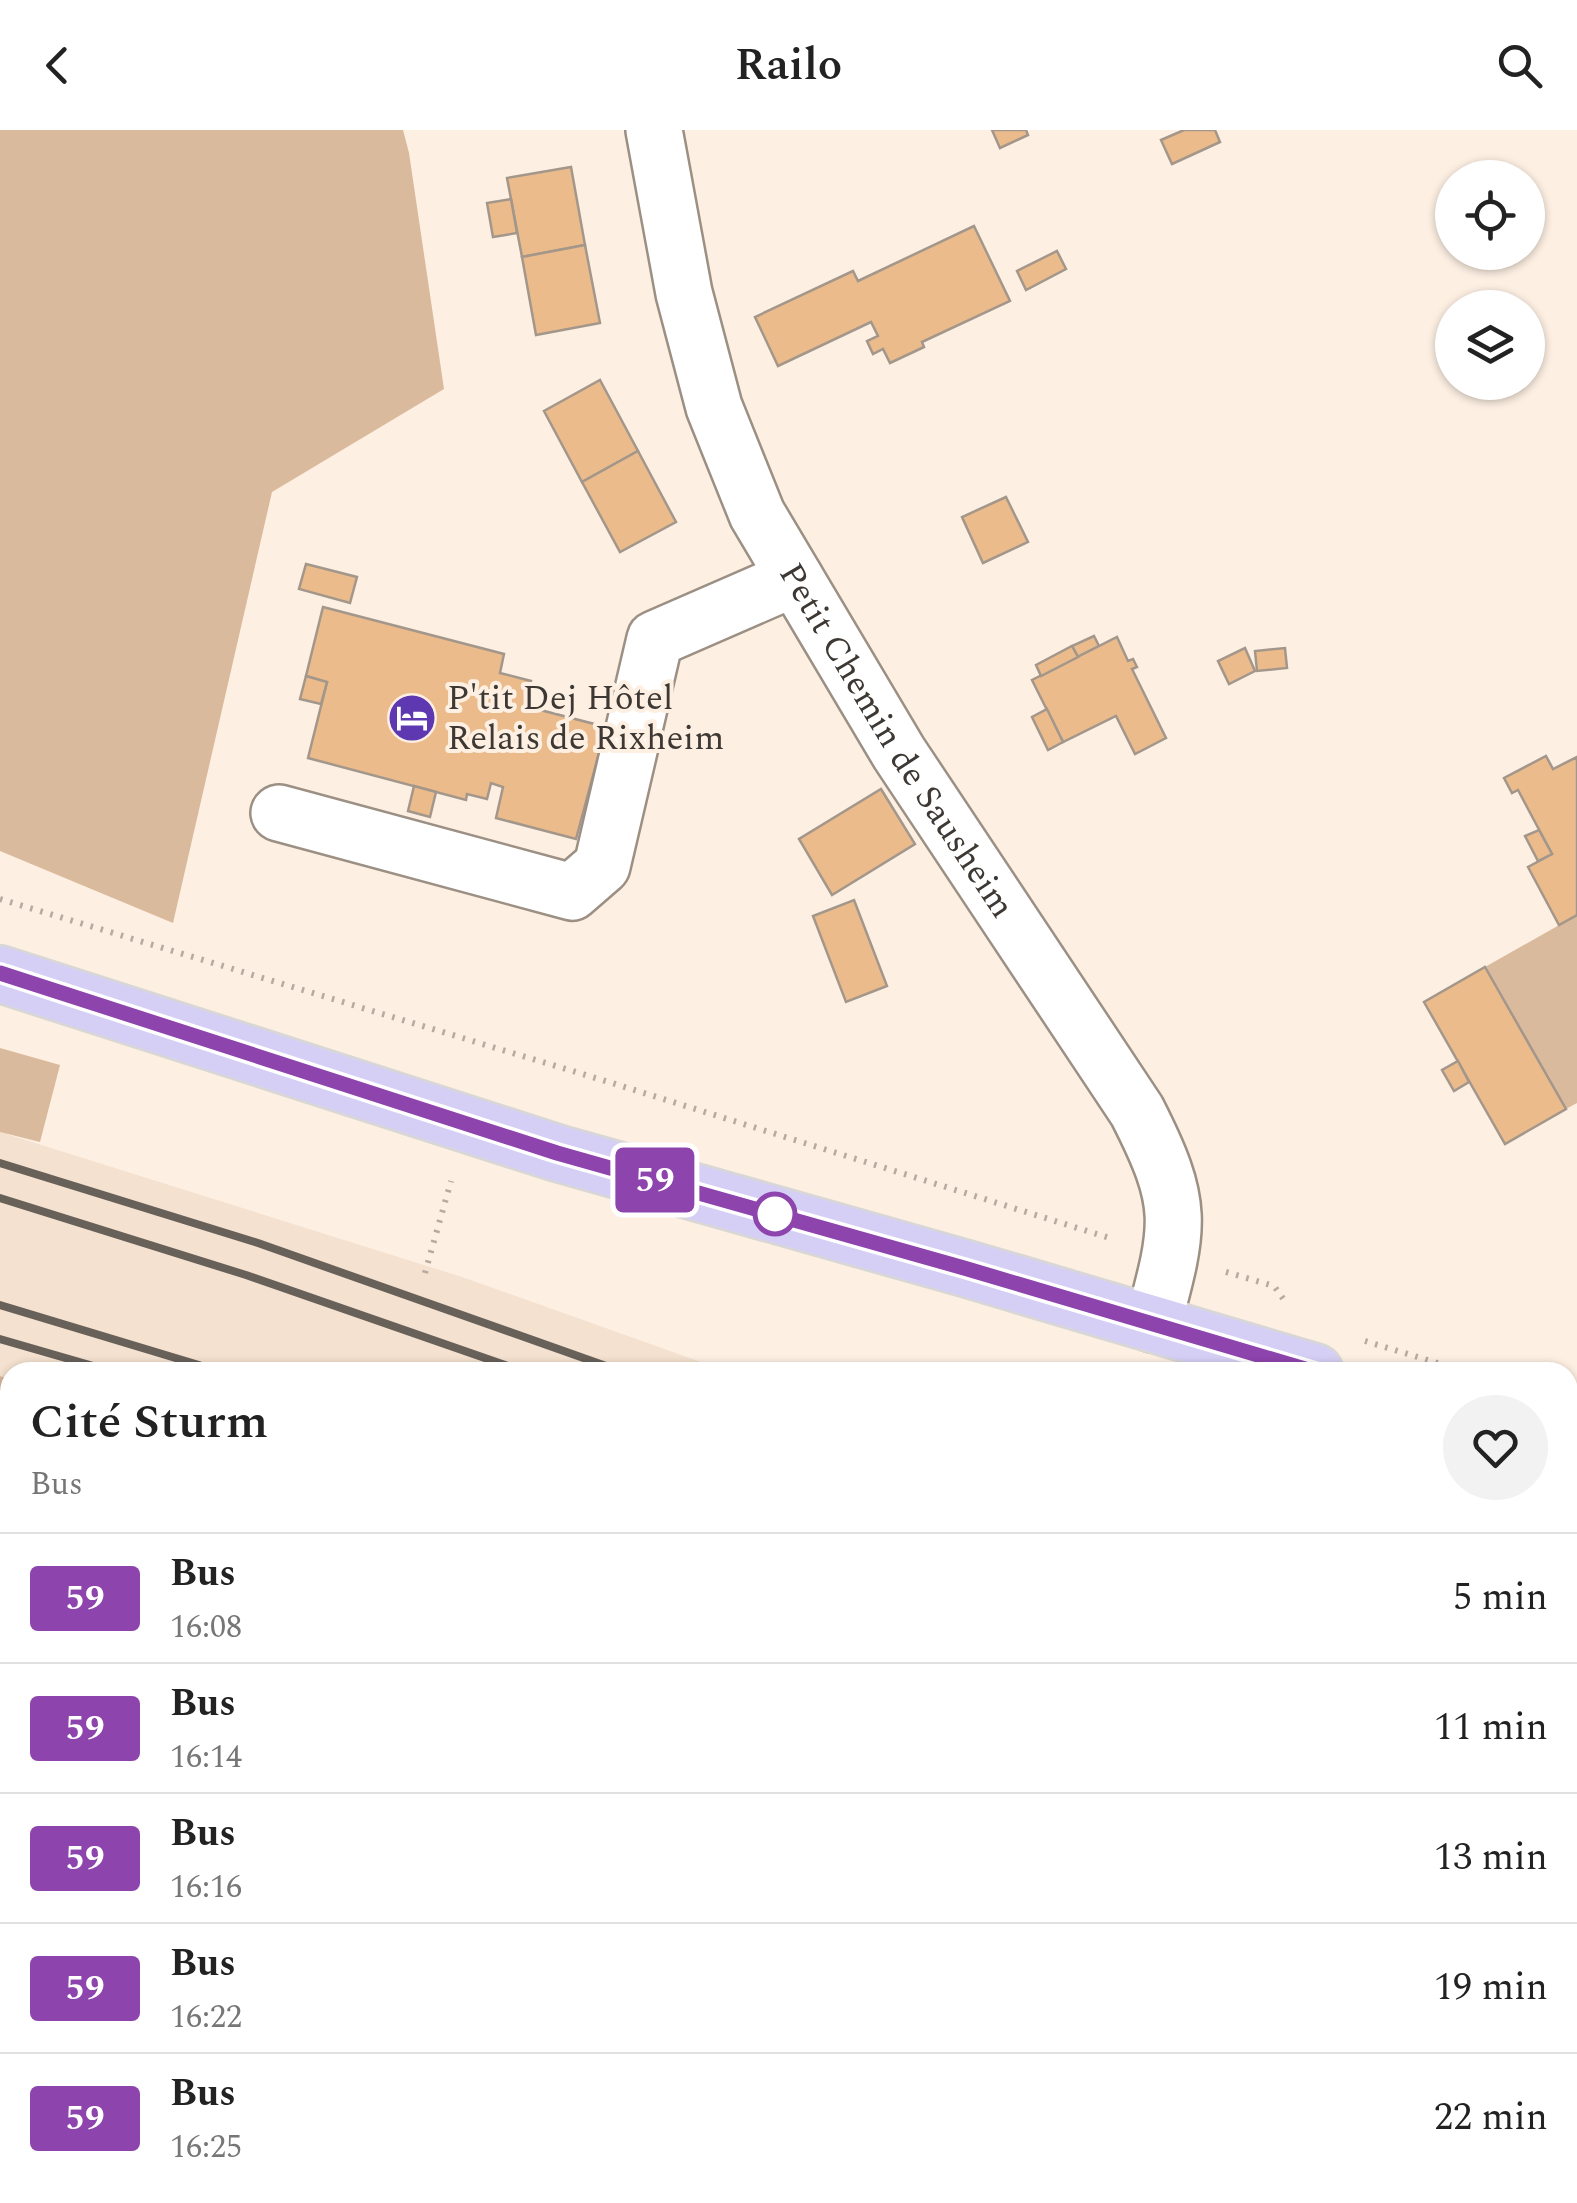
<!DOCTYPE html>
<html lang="fr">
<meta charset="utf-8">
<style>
:root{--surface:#fff;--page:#f2f2f2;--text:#222;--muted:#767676;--line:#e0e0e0}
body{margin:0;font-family:Spectral,serif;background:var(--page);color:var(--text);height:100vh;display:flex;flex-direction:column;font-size:38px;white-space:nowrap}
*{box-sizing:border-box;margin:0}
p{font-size:32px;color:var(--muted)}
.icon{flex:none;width:55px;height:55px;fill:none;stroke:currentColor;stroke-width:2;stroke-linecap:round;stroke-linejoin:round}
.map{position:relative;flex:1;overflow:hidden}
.side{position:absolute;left:0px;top:1232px;width:1578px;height:842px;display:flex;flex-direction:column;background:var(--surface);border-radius:30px 30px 0 0;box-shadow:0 2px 8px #0004}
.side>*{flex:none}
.badge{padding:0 20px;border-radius:8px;font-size:35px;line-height:65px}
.buttons{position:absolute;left:1435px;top:30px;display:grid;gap:20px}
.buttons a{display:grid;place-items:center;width:110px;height:110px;border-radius:50%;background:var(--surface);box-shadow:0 2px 8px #0004;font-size:50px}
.map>.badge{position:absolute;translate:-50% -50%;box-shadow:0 0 0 5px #fff}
.round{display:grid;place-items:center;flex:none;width:105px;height:105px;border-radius:52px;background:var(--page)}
.head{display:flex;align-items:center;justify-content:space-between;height:170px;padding:0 30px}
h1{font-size:48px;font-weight:600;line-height:75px}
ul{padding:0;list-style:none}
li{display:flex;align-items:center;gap:30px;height:130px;padding:0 30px;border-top:2px solid var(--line)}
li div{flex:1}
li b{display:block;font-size:38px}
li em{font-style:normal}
li .badge{min-width:110px;font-weight:700;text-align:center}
header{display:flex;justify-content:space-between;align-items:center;height:130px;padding:0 30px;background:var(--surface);font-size:45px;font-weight:600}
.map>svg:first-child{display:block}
</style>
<header><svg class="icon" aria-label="back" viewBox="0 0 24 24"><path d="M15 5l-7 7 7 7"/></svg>Railo<svg class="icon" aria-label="search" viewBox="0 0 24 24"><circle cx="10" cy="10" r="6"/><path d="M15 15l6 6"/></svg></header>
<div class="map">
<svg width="1577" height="2073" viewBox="0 0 1577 2073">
<rect width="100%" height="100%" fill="#fdefe2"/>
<g fill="#f5e1cf">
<path d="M 0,1002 L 462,1147 L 729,1242 L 10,1242 L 10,1249 L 0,1246 Z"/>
<path d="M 1568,1607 L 1577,1612 L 1577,1857 L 1568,1853 Z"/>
</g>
<g fill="#daba9c">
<path d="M 0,0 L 403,0 L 409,23 L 444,259 L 272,362 L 173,793 L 0,721 Z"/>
<path d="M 1577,785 L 1577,973 L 1566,979 L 1485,837 Z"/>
<path d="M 0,918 L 60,935 L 40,1012 L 0,1002 Z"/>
<path d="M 0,1246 L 10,1249 L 10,1485 L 0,1507 Z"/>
<path d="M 0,1598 L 10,1605 L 10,2065 L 146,2065 L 133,2073 L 0,2073 Z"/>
<path d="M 1568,1968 L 1577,1973 L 1577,2073 L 1487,2073 L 1490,2065 L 1568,2065 Z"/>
</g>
<g fill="#ecbb8b" stroke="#a3978b" stroke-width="2.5">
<path d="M 992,0 L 1026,0 L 1028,5 L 1000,18 Z"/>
<path d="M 1184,0 L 1215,0 L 1220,12 L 1172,34 L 1161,10 Z"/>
<path d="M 571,37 L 585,115 L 522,127 L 507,48 Z"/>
<path d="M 511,69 L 517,103 L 493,107 L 487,73 Z"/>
<path d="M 974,96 L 1010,171 L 922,212 L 924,217 L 890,233 L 883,219 L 873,224 L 867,211 L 878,206 L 871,192 L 778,236 L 755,187 L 853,141 L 858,151 Z"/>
<path d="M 585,115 L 600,193 L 536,205 L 522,127 Z"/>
<path d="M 1057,121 L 1066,139 L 1026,160 L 1017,141 Z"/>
<path d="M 600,250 L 638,321 L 582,352 L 544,281 Z"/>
<path d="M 638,321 L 676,392 L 620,422 L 582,352 Z"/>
<path d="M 1006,367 L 1028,412 L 983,433 L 962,387 Z"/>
<path d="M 306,434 L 357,447 L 350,473 L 299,459 Z"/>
<path d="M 323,477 L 504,524 L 500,543 L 531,551 L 525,576 L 606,597 L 576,709 L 496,688 L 503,657 L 491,653 L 487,669 L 467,664 L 466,670 L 308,628 L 327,552 L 306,546 Z"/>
<path d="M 1094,506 L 1099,516 L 1078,527 L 1072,516 Z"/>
<path d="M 1117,507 L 1128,531 L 1133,529 L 1137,537 L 1132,539 L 1166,608 L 1135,624 L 1116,586 L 1063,612 L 1032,550 Z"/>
<path d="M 1072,516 L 1078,527 L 1041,546 L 1036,535 Z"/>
<path d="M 1245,518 L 1255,541 L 1229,554 L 1218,531 Z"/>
<path d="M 1285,518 L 1287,538 L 1257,541 L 1255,521 Z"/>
<path d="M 306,546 L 327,552 L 321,574 L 300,569 Z"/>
<path d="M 1047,579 L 1063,612 L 1048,620 L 1032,587 Z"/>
<path d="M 1546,626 L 1553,639 L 1577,627 L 1577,785 L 1559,795 L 1528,737 L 1552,724 L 1518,660 L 1512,663 L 1504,648 Z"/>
<path d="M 414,656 L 436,662 L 430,687 L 408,681 Z"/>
<path d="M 881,659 L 915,714 L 832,765 L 799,709 Z"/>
<path d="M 1539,700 L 1552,724 L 1538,731 L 1525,706 Z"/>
<path d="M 854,770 L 887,856 L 846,872 L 813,786 Z"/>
<path d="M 1485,837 L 1566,979 L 1505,1014 L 1424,872 Z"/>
<path d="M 1458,931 L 1469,952 L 1454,961 L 1442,940 Z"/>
<path d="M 1568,1510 L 1577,1514 L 1577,1589 L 1568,1585 Z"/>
<path d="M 479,2065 L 566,2065 L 555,2073 L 485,2073 Z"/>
<path d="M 669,2065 L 775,2065 L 773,2073 L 668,2073 Z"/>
</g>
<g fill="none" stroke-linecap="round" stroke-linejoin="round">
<g stroke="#9c9084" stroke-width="60">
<g id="minor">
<path id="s1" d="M 654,0 L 684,163 L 714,277 L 757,384 L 899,623 L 1137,981 C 1185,1075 1180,1094 1153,1194"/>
<path d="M 279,683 L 572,762 L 602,736 L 655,509 L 795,448"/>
<path d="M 0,1557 L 10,1565"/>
<path d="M 329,2065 L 333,2073"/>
<path d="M 1303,2065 L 1317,2073"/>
</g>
</g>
<g stroke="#d8d7d6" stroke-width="60">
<g id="major">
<path d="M 0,844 L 557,1023 L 964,1138 L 1315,1242"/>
<path d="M 1568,1325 L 1577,1328"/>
</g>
</g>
<g stroke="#b6aba1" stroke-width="6" stroke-dasharray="2.5 8" stroke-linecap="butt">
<path d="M 0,769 L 599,949 L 1113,1109"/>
<path d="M 1226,1142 L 1274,1156 L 1284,1170"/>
<path d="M 425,1143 L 451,1051"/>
<path d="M 1365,1211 L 1467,1242"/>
<path d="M 1424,2065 L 1438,2073"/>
</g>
<use href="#minor" stroke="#fff" stroke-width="55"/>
<use href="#major" stroke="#d6cff5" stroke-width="55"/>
<g stroke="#68615a" stroke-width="8">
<path d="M 0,1033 L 258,1113 L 623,1242"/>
<path d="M 0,1068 L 246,1145 L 525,1242"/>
<path d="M 0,1175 L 222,1242"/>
<path d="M 0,1209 L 114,1242"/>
<path d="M 1568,1661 L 1577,1665"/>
<path d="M 1568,1698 L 1577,1702"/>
<path d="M 1568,1778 L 1577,1782"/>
<path d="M 1568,1814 L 1577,1818"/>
</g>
</g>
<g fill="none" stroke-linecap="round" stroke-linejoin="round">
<g stroke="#fff" stroke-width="22">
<path id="line" d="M 0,843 L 557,1023 L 964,1138 L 1315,1242"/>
</g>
<use href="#line" stroke="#8e44ad" stroke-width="15"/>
</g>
<defs>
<g id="hotel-disc" transform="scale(2.5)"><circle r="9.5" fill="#5d38b0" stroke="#fdefe2"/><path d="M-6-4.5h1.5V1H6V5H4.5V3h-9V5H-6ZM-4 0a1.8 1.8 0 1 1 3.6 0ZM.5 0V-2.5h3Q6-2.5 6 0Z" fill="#fff"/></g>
</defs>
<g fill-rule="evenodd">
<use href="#hotel-disc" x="412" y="588"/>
</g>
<circle fill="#fff" stroke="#8e44ad" stroke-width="5" cx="775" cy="1084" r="20"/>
<g text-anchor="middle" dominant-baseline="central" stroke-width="8" stroke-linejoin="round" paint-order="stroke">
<g font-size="35" fill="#3d3833" stroke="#fdefe2" text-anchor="start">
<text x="447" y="568">P'tit Dej Hôtel<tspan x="447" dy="40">Relais de Rixheim</tspan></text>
</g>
<g font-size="35" fill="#3d3833" stroke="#fdefe2">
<text stroke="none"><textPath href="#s1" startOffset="665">Petit Chemin de Sausheim</textPath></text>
</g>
</g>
</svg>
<div class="buttons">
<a><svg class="icon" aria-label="locate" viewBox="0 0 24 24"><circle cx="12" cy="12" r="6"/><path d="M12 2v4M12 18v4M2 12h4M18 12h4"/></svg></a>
<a><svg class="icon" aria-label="layers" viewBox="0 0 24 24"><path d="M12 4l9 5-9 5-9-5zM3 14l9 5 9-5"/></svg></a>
</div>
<b class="badge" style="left:655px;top:1050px;background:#8e44ad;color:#fff">59</b>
<section class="side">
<div class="head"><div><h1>Cité Sturm</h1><p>Bus</p></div><a class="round"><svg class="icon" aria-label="heart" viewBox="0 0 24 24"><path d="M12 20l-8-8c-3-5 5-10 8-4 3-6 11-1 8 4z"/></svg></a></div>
<ul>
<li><span class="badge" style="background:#8e44ad;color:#fff">59</span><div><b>Bus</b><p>16:08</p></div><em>5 min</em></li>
<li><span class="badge" style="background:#8e44ad;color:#fff">59</span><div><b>Bus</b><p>16:14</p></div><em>11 min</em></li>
<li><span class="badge" style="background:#8e44ad;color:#fff">59</span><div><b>Bus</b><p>16:16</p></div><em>13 min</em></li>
<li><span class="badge" style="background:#8e44ad;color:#fff">59</span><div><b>Bus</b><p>16:22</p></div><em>19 min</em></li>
<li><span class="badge" style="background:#8e44ad;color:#fff">59</span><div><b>Bus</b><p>16:25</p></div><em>22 min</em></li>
</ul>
</section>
</div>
